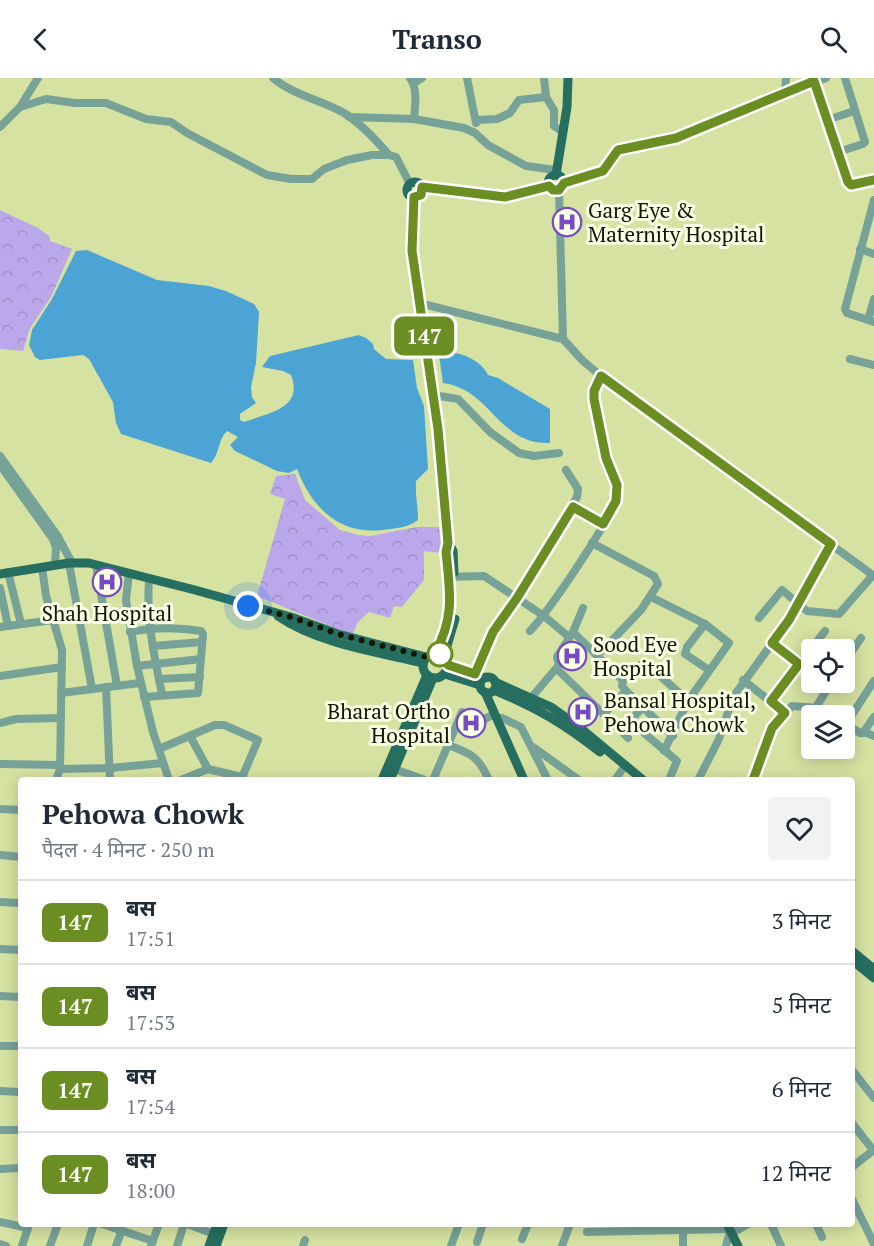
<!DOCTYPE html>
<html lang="hi">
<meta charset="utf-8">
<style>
:root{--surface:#fff;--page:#f2f2f3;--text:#1f2937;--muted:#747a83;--line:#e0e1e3}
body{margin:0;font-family:"PT Serif","Noto Sans Devanagari",serif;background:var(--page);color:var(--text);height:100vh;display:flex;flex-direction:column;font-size:22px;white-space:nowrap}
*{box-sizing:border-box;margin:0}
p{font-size:20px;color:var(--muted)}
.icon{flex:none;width:33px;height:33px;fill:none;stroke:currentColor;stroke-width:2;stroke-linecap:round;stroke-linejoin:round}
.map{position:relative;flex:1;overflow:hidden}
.drawer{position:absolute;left:18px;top:699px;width:837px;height:450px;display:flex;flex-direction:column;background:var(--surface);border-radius:6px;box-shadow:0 3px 15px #0003}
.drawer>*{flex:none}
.badge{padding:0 12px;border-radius:9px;font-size:21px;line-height:39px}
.buttons{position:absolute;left:801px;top:561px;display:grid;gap:12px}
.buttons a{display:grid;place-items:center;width:54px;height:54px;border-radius:6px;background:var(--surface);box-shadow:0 3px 15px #0003;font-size:30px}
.you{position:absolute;width:30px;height:30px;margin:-15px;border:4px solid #fff;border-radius:50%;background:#1a73e8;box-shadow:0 0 0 9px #1a73e833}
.map>.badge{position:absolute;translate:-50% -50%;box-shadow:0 0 0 3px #fff}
.round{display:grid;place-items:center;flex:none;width:63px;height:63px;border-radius:6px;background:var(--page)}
.overview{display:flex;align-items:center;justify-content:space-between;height:102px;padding:0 24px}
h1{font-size:28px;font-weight:700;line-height:45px}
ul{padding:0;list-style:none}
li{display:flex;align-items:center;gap:18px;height:84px;padding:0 24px;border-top:2px solid var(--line)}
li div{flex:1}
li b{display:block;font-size:22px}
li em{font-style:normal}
li .badge{min-width:66px;font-weight:700;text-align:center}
header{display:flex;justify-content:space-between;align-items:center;height:78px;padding:0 24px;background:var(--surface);font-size:27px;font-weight:700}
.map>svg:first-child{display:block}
</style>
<header><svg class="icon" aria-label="back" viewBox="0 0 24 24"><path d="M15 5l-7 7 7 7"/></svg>Transo<svg class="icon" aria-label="search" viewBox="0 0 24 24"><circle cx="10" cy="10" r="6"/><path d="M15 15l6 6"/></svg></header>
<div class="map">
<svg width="874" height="1168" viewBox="0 0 874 1168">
<defs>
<pattern id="park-crowns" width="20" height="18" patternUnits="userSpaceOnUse" patternTransform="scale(1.5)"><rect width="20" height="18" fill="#baa8ea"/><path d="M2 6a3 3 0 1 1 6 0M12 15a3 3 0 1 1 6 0" fill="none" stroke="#9f90c7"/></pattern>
</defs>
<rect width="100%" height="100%" fill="#d6e2a1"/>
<g fill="url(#park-crowns)">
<path d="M 0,132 L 38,150 L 50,159 L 50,163 L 72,171 L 51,219 L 30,250 L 23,273 L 0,271 Z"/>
<path d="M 295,396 L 305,422 L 340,452 L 358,457 L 370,458 L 417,449 L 439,449 L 442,475 L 424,473 L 424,502 L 402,529 L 394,528 L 390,540 L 369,534 L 358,544 L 352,557 L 257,518 L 285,421 L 270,416 L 276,398 Z"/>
</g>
<g fill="#4ca4d5">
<path d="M 87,172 L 157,202 L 209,208 L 226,213 L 254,226 L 259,234 L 256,285 L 251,309 L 252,319 L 256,325 L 240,336 L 240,342 L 244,344 C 268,335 304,331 291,297 L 283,293 L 262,289 L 270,278 L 359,257 L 366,260 L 373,266 L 374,271 L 386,281 L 413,282 L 417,310 L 424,328 L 428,391 L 416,403 C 415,416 418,428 418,442 C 407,450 397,450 383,452 C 339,457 312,430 297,391 L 289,395 L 277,393 L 235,373 L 230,367 L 238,359 L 227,353 C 218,361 220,375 211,385 L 121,356 L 116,345 L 113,324 L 89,281 L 83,277 L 40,282 L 35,279 L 29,267 L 32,252 L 52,221 L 76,173 Z"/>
<path d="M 445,274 C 461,274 481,282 488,297 L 498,300 L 550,331 L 550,365 C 498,367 491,311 443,305 L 439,277 L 444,278 Z"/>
</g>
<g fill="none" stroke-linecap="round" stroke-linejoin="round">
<g stroke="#77a297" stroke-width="8">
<path d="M 273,0 C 293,17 321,22 344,35 C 360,45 377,63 389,77"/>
<path d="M 410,0 C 418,11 415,28 414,41"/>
<path d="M 467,0 L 476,45"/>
<path d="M 544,0 L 546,19 L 554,32 L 554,48 L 563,54"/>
<path d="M 814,3 L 848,104 L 851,107 L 874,102"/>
<path d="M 414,5 L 422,0"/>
<path d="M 785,15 L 786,0"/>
<path d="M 20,29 L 38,0"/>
<path d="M 349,39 L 414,41 L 464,50 L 475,55 L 488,67 L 526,88 L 556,92"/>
<path d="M 476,42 L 497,41 L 510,35 L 519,22 L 546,19"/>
<path d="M 827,42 L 854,33"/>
<path d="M 0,49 L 20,29 L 46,21 L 75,25 L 106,25 L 146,41 L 171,44 L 187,55 L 267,97 L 291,101 L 312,101 L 324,91 L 347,82 L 372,77 L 389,77 L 396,79 L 410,106"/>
<path d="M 838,74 L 863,66 L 865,64 L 845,0"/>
<path d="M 564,105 L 603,93 L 618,72 L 676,60 L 826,0"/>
<path d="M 559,112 L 563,261 L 583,283 L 601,298 L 874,498"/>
<path d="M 874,122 L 845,231 L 847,235 L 874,244"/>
<path d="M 860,171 L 874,176"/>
<path d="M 419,225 L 563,261"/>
<path d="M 868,242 L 874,221"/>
<path d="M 850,281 L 874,287"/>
<path d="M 433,317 L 458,321 L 490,354 L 519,375 L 534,378 L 559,375"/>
<path d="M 0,378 L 57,457 L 72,485"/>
<path d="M 0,387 L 53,461 L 56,470 L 55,487"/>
<path d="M 573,429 L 603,446"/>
<path d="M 592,465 L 654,498 L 658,506 L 641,532 L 597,578"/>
<path d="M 69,485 L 92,611"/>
<path d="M 96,487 L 117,608"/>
<path d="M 42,489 L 46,518 L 62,572 L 60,691 L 56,702"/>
<path d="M 8,494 L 21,546"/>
<path d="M 129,495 L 126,522 L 137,588 L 153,654 L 169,702"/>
<path d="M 448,499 L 484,498 L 544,538 L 569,559"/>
<path d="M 149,501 C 146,540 154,578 162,616"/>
<path d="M 0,510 L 8,548"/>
<path d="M 651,519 L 705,546 L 729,565 L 688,623 L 664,673"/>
<path d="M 759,540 L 782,512 L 807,533 L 839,536 L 873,497"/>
<path d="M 705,546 L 687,569 L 685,576 L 709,592"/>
<path d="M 0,549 L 53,542"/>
<path d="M 530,553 C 548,534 616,436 618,414 C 618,402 609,391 606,379 C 601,360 598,340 594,321 L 594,313 L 601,298"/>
<path d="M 130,554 C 155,549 176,549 201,553 L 203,556 L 198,615 L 144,619"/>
<path d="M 573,554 L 623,603 L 622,608 L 626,613 L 673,658"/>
<path d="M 772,565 L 799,586"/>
<path d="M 153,568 L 202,564"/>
<path d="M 844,585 L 861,560"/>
<path d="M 137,588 L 201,581"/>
<path d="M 557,591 L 628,660"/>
<path d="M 475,596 L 493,554 L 517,520 L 577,419 L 578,411 L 566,392"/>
<path d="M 0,598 L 62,589"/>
<path d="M 159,601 L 200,599"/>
<path d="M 743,602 L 785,635"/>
<path d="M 623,603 L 640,587 L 646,585 L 688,623"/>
<path d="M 106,609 L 110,702"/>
<path d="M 61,615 L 140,605"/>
<path d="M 531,620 L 559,587 L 557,579 L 573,554 L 583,530"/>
<path d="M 771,623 L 825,553"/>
<path d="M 816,629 L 832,604"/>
<path d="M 604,636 L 626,613"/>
<path d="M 502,640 L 521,649 L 548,702"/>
<path d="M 0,645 L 16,641 L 61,640"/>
<path d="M 844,645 L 860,655 L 867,655 L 874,658"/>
<path d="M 846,646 L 874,603"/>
<path d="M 637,649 L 677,683 L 669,702"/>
<path d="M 621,653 L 643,629"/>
<path d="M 863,655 L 874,639"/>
<path d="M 190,658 L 208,691"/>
<path d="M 448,667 L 462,634 L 485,641 L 494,636"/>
<path d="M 533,669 L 579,702"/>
<path d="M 159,671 L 215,647 L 224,647 L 258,662 L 241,702"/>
<path d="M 0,686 L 60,687"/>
<path d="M 389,689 L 425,702"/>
<path d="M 60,691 L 110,690 L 163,685"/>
<path d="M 181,702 L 208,691 L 242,699"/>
<path d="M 433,702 L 448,667 C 472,676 478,678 489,702"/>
<path d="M 615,702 L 622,692"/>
<path d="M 698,702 L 719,661 L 733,619 L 789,542 L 831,467"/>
<path d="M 753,702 L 772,650 L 792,628 L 818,630 L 831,638"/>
<path d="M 0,731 L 21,732"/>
<path d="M 0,777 L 21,779"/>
<path d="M 0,824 L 21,825"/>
<path d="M 0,871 L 21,872"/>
<path d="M 0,918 L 21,919"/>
<path d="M 0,968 L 21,968"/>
<path d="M 852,992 L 874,1020"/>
<path d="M 0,1013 L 21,1014"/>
<path d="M 852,1045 L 873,1072"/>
<path d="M 0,1052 L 21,1052"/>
<path d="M 852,1089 L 874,1072"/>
<path d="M 0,1091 L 21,1090"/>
<path d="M 852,1121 L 874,1166"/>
<path d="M 0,1144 L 28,1150"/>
<path d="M 102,1146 L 153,1163"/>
<path d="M 187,1146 L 214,1156"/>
<path d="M 771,1146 L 781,1168"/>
<path d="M 816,1146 L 822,1159"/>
<path d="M 683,1152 L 683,1168"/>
<path d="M 587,1154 L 729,1151"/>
<path d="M 522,1161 L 528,1146"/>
<path d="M 477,1164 L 483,1146"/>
<path d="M 0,1166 L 6,1168"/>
<path d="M 22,1168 L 29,1147"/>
<path d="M 50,1168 L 58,1146"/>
<path d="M 87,1168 L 94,1146"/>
<path d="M 116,1168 L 122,1152"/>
<path d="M 151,1168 L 159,1146"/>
<path d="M 177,1168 L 184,1146"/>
<path d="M 303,1168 L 305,1162"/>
<path d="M 451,1168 L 459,1146"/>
<path d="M 562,1168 L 570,1146"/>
<path d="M 726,1168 L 729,1157 L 748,1146"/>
</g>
<g stroke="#266f60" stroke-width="9">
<path d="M 556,97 L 567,29 L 568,0"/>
<circle cx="556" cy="105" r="8"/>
<circle cx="415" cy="112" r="8"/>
<path d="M 422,109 L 505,119 L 549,109"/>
<path d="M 414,119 L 412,173 L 438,351 L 449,465 L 446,475 C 450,514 455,539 435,575"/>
<path d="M 449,465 L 453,473 L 454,495"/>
<path d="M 0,496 L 69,485 L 89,485 L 195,512 L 291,539 L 338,556 L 426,579"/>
<path d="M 278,538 C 317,565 377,574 423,585"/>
<circle cx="435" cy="588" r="12"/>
<path d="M 444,578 L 455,541"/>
<path d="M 448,587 L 485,600"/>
<path d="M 445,596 L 480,607"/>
<circle cx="488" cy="607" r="8"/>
<path d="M 495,604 L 551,629 L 579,649 L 643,702"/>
<path d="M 494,612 C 537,630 563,645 600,674"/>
<path d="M 485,614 L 524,702"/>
<path d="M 382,702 L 427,597"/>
<path d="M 390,702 L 433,600"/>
<path d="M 852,873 L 874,891"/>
<path d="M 852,882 L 874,900"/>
<path d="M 727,1146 L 738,1168"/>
<path d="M 209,1168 L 217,1146"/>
<path d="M 216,1168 L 224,1146"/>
</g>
</g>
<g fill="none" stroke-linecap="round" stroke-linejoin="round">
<g stroke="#fff" stroke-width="14">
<path id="line" d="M 753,702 L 772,650 L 785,635 L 771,623 L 799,586 L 772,565 L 789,542 L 831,466 L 601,298 L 594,313 L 594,321 L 606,380 L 617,407 L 616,423 L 603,446 L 573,429 L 517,520 L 493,554 L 475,596 L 448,587 L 444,578 L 435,575 C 455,539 450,514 446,474 L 448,465 L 438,351 L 412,173 L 414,119 L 421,117 L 422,109 L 505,119 L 549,108 L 553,112 L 559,112 L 564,105 L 603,93 L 618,72 L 676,60 L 814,3 L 848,104 L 851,107 L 874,102"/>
</g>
<use href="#line" stroke="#6b8e23" stroke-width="9"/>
<path stroke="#131600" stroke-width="6" stroke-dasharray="0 10.8" d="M 248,528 L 291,539 L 338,556 L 426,579 L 433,575 L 442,577 L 440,576"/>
</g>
<defs>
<g id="hospital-ring" transform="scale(1.5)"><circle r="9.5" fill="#f9ffe5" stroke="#774bc3" stroke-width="1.5"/><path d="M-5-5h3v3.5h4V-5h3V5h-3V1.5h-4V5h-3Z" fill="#774bc3"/></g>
</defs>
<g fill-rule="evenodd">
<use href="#hospital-ring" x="567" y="144"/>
<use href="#hospital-ring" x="107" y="504"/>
<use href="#hospital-ring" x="572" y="578"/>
<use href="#hospital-ring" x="583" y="634"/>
<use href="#hospital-ring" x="471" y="645"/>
</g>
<circle fill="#fff" stroke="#6b8e23" stroke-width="3" cx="440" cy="576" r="12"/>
<g text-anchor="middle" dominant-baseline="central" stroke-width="6" stroke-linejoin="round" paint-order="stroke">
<g font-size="21" fill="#131600" stroke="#f9ffe5" text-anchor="start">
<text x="588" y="132">Garg Eye &amp;<tspan x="588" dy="24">Maternity Hospital</tspan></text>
<text x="107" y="535" text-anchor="middle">Shah Hospital</text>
<text x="593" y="566">Sood Eye<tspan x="593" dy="24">Hospital</tspan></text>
<text x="604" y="622">Bansal Hospital,<tspan x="604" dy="24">Pehowa Chowk</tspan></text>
<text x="450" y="633" text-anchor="end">Bharat Ortho<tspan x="450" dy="24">Hospital</tspan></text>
</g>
</g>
</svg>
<div class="buttons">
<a><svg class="icon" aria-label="locate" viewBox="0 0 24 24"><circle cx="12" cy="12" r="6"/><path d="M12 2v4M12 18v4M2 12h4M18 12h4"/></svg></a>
<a><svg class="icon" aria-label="layers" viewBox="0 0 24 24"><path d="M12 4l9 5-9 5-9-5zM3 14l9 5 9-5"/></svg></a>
</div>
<div class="you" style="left:248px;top:528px"></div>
<b class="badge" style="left:424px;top:258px;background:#6b8e23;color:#fff">147</b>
<section class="drawer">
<div class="overview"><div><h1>Pehowa Chowk</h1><p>पैदल · 4 मिनट · 250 m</p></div><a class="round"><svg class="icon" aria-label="heart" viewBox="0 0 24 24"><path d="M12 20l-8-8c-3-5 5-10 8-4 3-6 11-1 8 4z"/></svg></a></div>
<ul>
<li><span class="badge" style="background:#6b8e23;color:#fff">147</span><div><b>बस</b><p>17:51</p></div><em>3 मिनट</em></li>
<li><span class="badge" style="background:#6b8e23;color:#fff">147</span><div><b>बस</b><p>17:53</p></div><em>5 मिनट</em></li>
<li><span class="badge" style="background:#6b8e23;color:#fff">147</span><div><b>बस</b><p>17:54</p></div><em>6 मिनट</em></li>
<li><span class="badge" style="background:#6b8e23;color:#fff">147</span><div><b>बस</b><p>18:00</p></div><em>12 मिनट</em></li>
</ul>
</section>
</div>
